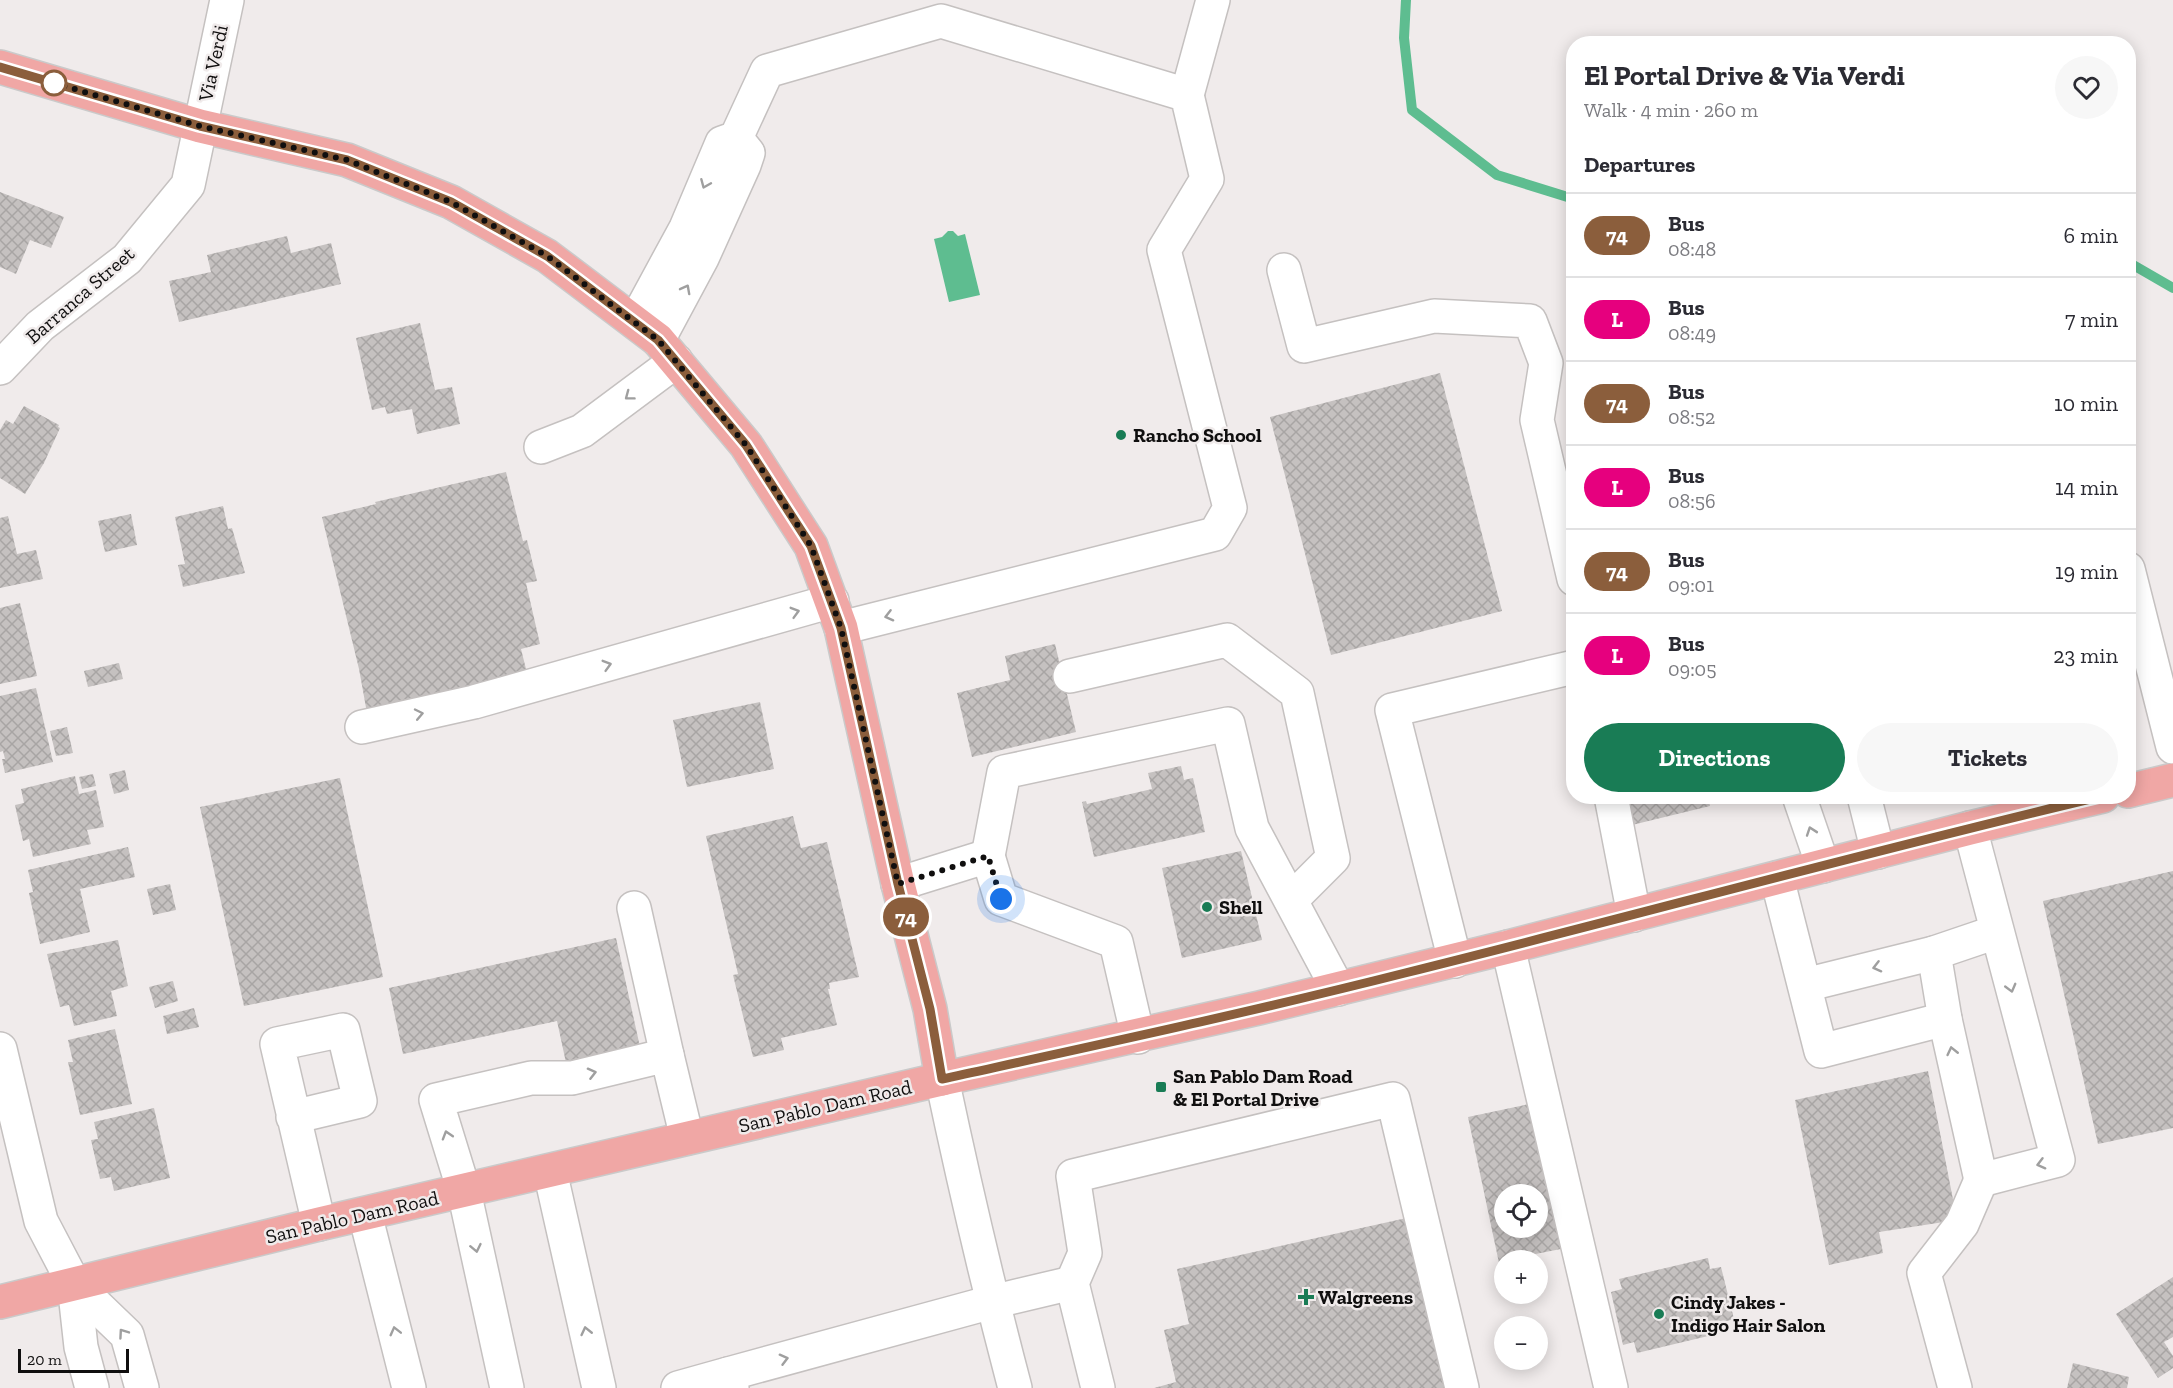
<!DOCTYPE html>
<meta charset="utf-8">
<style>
:root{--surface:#fff;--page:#f7f7f7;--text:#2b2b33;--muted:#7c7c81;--line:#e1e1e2;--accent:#197c55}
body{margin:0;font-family:"Zilla Slab",serif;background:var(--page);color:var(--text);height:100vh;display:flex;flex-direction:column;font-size:22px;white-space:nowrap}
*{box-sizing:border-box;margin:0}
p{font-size:20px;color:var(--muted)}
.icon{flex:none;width:33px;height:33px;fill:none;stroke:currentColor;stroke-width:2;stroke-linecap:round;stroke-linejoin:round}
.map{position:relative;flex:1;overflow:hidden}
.sheet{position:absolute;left:1566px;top:36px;width:570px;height:768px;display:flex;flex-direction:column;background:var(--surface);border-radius:24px;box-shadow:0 3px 15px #0003}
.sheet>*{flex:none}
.badge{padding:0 12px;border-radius:20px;font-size:21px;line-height:39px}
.controls{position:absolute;left:1494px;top:1184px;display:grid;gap:12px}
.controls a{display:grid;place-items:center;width:54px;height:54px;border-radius:50%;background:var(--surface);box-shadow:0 3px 15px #0003;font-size:30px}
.scale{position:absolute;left:18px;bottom:15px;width:111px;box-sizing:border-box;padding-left:6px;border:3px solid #100f0f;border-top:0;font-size:16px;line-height:21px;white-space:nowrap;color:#100f0f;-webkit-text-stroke:4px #f0ebeb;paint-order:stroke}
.you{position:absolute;width:30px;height:30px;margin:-15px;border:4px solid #fff;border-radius:50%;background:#1a73e8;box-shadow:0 0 0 9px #1a73e833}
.map>.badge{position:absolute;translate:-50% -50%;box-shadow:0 0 0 3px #fff}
h2{padding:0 18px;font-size:22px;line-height:54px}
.round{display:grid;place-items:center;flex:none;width:63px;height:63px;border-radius:32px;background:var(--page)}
.head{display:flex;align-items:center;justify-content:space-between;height:102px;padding:0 18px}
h1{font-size:28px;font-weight:800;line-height:45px}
.cta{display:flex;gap:12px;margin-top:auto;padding:12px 18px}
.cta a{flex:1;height:69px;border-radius:36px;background:var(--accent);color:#fff;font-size:24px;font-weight:800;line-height:69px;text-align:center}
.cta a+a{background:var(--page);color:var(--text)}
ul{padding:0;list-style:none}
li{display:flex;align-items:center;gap:18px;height:84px;padding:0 18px;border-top:2px solid var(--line)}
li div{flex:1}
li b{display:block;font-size:22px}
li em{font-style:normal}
li .badge{min-width:66px;font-weight:700;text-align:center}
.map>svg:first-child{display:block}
</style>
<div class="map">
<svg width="2173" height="1388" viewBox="0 0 2173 1388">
<defs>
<pattern id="building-cross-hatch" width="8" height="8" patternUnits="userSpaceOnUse" patternTransform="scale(1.5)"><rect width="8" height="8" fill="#c5c1c0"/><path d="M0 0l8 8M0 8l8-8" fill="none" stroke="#a8a5a4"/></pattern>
</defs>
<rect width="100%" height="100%" fill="#f0ebeb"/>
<path fill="#5ebd90" d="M 948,231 L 953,231 L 958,236 L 965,234 L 980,295 L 949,302 L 934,239 L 942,237 Z"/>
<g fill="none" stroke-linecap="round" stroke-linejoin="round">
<g stroke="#5ebd90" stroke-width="10">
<path d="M 1406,0 L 1404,38 L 1412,110 L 1497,175 L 1574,199"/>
<path d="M 2128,262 L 2173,288"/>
</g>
</g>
<g fill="url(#building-cross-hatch)" fill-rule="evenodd">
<path d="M 0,192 L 64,217 L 51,248 L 30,240 L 16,274 L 0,267 Z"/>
<path d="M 287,236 L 291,253 L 331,243 L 341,284 L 179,322 L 169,281 L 211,272 L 207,255 Z"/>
<path d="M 420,323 L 435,390 L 452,387 L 460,424 L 417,434 L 412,409 L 387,414 L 385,407 L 372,410 L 356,338 Z"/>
<path d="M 1440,373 L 1502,611 L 1331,655 L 1270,417 Z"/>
<path d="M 24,406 L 59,425 L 58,427 L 60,428 L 44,463 L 25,494 L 0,478 L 0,430 L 6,420 L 13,424 Z"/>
<path d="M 506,472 L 523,541 L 527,540 L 537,581 L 526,583 L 540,644 L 521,649 L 527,673 L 367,713 L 359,669 L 322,517 L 376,504 L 375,502 Z"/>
<path d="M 223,506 L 228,529 L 232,528 L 245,573 L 183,587 L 178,565 L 185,564 L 175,517 Z"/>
<path d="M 131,514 L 137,545 L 105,552 L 98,521 Z"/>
<path d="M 8,516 L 17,554 L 36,550 L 43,579 L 0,588 L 0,518 Z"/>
<path d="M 20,603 L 37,676 L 0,684 L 0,608 Z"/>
<path d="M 1055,644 L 1076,732 L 972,757 L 957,693 L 1010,680 L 1005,656 Z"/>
<path d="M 119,663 L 123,679 L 88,687 L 84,671 Z"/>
<path d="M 36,688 L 53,762 L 5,773 L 2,759 L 5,759 L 3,751 L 0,752 L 0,696 Z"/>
<path d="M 760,702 L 774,769 L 687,787 L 673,720 Z"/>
<path d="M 67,727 L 73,753 L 56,756 L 50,731 Z"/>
<path d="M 1181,766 L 1184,780 L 1193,778 L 1205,832 L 1094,857 L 1082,802 L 1086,801 L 1087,804 L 1152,789 L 1148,773 Z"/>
<path d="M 125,770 L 129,790 L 114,794 L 109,774 Z"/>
<path d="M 93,774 L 96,786 L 82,789 L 79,777 Z"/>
<path d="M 75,776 L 79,794 L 96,790 L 104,827 L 87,830 L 91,844 L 33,857 L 29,839 L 23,841 L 15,805 L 24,803 L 21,789 Z"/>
<path d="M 340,778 L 383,977 L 244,1006 L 200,807 Z"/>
<path d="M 1625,796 L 1708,796 L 1710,806 L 1632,825 Z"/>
<path d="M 793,816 L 801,848 L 827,842 L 859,977 L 829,983 L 830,989 L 828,989 L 837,1025 L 781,1038 L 784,1050 L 753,1057 L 733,975 L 738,974 L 706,836 Z"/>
<path d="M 128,847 L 135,877 L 80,889 L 90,932 L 40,944 L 29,893 L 33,892 L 28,870 Z"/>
<path d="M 1241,851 L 1262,940 L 1182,958 L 1162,868 Z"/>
<path d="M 2173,871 L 2173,1128 L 2098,1144 L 2043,901 Z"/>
<path d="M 170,884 L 176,910 L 153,915 L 147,889 Z"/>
<path d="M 616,938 L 642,1056 L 568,1072 L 557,1021 L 403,1054 L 389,988 Z"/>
<path d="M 118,940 L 128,986 L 111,991 L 117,1016 L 74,1026 L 69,1005 L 60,1007 L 47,954 Z"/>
<path d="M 173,981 L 178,1001 L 155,1008 L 149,987 Z"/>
<path d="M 194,1008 L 199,1027 L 167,1034 L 163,1016 Z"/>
<path d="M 115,1029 L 132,1104 L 80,1115 L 68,1062 L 73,1062 L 68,1040 Z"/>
<path d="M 1928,1071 L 1957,1220 L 1879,1232 L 1883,1253 L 1829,1265 L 1795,1100 Z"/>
<path d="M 1534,1103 L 1566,1248 L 1504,1260 L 1504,1262 L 1499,1263 L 1468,1117 ZM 1504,1194 L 1538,1194 L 1538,1227 L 1504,1227 Z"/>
<path d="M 154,1108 L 170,1178 L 114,1191 L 111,1177 L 100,1179 L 91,1140 L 98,1139 L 94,1122 Z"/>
<path d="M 1411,1217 L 1449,1388 L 1154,1388 L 1176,1382 L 1164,1330 L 1189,1324 L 1177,1269 Z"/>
<path d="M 1708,1258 L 1710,1269 L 1721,1267 L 1734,1319 L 1723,1322 L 1725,1332 L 1637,1353 L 1634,1342 L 1623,1345 L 1611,1292 L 1622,1289 L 1619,1279 Z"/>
<path d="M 2173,1277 L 2173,1337 L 2164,1342 L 2173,1356 L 2173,1368 L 2158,1378 L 2116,1314 Z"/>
<path d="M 2073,1363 L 2129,1377 L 2127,1388 L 2067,1388 Z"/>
</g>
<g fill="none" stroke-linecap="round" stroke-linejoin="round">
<g stroke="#c5c1c0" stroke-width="36">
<g id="minor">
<path d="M 1187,95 L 1213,0"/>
<path d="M 1284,270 L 1304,346 L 1434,316 L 1530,321 L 1546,363 L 1537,420 L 1574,579"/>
<path d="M 635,322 L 686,228 L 722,143 L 736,138 L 767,71 L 941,21 L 1187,95 L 1207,179 L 1164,250 L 1230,508 L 1215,534 L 841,628"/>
<path d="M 658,340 L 702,258 L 744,165 L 748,153 L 736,138"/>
<path d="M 0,368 L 40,326 L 127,259 L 188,185 L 227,0"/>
<path d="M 541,447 L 582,431 L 676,361"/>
<path d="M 2128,569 L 2173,747"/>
<path d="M 1070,676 L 1227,640 L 1297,693 L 1333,858 L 1291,900"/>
<path d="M 362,727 L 474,702 L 832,601"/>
<path d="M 1611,796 L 1634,915"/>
<path d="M 1799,796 L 1823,866"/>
<path d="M 1864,796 L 1878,852"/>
<path d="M 1970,828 L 2058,1160 L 1981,1180 L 1945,1019 L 1934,953 L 1996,932"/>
<path d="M 988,856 L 1004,772 L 1228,724 L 1252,828 L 1338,989"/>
<path d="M 1777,878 L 1821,1051 L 1945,1019"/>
<path d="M 898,884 L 988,856 L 1001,899 L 1116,942 L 1138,1037"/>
<path d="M 634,908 L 667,1055"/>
<path d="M 1508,947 L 1611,1388"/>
<path d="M 1455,961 L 1392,710 L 1574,667"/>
<path d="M 1805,985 L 1934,953"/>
<path d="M 0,1049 L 41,1221 L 74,1284 L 127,1335 L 142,1388"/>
<path d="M 942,1079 C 964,1183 988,1286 1015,1388"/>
<path d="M 293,1117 L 360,1101 L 343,1030 L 277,1044 L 319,1224"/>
<path d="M 550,1171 L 599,1388"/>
<path d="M 365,1214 L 409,1388"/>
<path d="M 74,1284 L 81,1347 L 92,1388"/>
<path d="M 728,1374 L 992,1302 L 1072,1283"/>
<path d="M 507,1388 L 464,1191 L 436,1100 L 531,1078 L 572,1078 L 667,1055 L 687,1138"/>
<path d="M 678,1388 L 728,1374 L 732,1388"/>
<path d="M 1098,1388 L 1072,1283 L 1085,1253 L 1073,1176 L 1393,1099 L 1462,1388"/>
<path d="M 1955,1388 L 1924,1273 L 1962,1224 L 1981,1180"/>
</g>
</g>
<g stroke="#cacaca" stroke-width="36">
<g id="major">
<path d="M 0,67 L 200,126 L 347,160 L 451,202 L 547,256 L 658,340 L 746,445 L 811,546 L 841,628 L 898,884 L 930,1009 L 942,1079"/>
<path d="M 2128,791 L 2173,780"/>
<path d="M 0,1302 L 319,1224 L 942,1079 L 1259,1008 L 1508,947 L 1970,828 L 2103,796"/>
</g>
</g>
<use href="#minor" stroke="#fff" stroke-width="33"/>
<use href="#major" stroke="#f0a7a5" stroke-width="33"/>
</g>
<defs><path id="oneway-chevron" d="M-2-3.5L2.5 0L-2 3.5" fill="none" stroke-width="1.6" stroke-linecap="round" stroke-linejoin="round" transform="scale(1.5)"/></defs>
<g stroke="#9f9f9f">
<use href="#oneway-chevron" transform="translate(705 184) rotate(113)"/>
<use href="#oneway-chevron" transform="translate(686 289) rotate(-62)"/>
<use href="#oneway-chevron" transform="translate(629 396) rotate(143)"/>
<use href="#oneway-chevron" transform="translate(795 612) rotate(-16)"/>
<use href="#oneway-chevron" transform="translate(889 616) rotate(166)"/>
<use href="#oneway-chevron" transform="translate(607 665) rotate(-16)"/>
<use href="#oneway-chevron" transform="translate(419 714) rotate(-12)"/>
<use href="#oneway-chevron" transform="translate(1811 831) rotate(-109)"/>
<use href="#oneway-chevron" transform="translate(1877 967) rotate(166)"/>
<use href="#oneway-chevron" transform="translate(2011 988) rotate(75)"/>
<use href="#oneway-chevron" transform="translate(1952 1051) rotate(-103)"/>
<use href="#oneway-chevron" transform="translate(592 1073) rotate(-14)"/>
<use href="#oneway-chevron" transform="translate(447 1135) rotate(-107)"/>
<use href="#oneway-chevron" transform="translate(2041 1164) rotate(165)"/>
<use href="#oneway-chevron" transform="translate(476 1248) rotate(78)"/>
<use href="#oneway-chevron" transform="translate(395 1331) rotate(-104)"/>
<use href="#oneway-chevron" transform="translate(586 1331) rotate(-103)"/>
<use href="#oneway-chevron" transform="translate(123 1333) rotate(-125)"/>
<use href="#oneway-chevron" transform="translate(784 1359) rotate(-15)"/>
</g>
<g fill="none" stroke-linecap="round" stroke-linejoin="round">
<g stroke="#fff" stroke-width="14">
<path id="line" d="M 0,67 L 200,126 L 347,160 L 451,202 L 547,256 L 658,340 L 746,445 L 811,546 L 841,628 L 898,884 L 930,1009 L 942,1079 C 1097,1045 1251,1012 1405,973 C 1638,915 1869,851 2103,796"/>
</g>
<use href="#line" stroke="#8b5e3c" stroke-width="9"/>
<path stroke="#100f0f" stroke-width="6" stroke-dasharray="0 10.8" d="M 54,83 L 200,126 L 347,160 L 451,202 L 547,256 L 658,340 L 746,445 L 811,546 L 841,628 L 898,884 L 988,856 L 1001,899"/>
</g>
<circle fill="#fff" stroke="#8b5e3c" stroke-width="3" cx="54" cy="83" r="12"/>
<g fill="#197c55" stroke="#f0ebeb" stroke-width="2">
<circle cx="1121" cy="435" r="6"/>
<circle cx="1207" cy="907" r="6"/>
<rect x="1155" y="1081" width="12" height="12" rx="3"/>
<path d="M1303 1288h6v6h6v6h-6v6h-6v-6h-6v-6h6z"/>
<circle cx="1659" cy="1314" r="6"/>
</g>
<g text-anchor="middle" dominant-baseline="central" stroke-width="5" stroke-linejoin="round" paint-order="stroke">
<g font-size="20" fill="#100f0f" stroke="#f0ebeb">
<text transform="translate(213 63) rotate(-78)">Via Verdi</text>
<text transform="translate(80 295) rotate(-41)">Barranca Street</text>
<text transform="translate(825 1106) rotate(-13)">San Pablo Dam Road</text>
<text transform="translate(352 1217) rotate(-13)">San Pablo Dam Road</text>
</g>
<g font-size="20" font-weight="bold" fill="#100f0f" stroke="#f0ebeb" text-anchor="start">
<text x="1133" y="435">Rancho School</text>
<text x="1219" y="907">Shell</text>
<text x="1173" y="1076">San Pablo Dam Road<tspan x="1173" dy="23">&amp; El Portal Drive</tspan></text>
<text x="1318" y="1297">Walgreens</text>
<text x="1671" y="1302">Cindy Jakes -<tspan x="1671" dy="23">Indigo Hair Salon</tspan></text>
</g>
</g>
</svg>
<div class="controls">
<a><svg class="icon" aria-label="locate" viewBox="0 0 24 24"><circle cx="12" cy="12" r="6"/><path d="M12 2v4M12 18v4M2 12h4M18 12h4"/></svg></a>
<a>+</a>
<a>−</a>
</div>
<div class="scale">20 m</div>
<div class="you" style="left:1001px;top:899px"></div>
<b class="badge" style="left:906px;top:917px;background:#8b5e3c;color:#fff">74</b>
<section class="sheet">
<div class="head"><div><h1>El Portal Drive &amp; Via Verdi</h1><p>Walk · 4 min · 260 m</p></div><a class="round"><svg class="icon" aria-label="heart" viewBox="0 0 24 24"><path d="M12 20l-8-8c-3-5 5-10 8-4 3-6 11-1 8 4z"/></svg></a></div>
<h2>Departures</h2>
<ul>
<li><span class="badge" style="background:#8b5e3c;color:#fff">74</span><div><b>Bus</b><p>08:48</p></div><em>6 min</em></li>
<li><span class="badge" style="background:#e6007e;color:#fff">L</span><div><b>Bus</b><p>08:49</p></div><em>7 min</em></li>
<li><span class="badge" style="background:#8b5e3c;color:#fff">74</span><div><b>Bus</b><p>08:52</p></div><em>10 min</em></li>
<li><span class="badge" style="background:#e6007e;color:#fff">L</span><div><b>Bus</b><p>08:56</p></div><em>14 min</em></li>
<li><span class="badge" style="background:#8b5e3c;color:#fff">74</span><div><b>Bus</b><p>09:01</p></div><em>19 min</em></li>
<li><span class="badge" style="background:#e6007e;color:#fff">L</span><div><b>Bus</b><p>09:05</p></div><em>23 min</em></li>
</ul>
<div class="cta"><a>Directions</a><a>Tickets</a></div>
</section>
</div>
